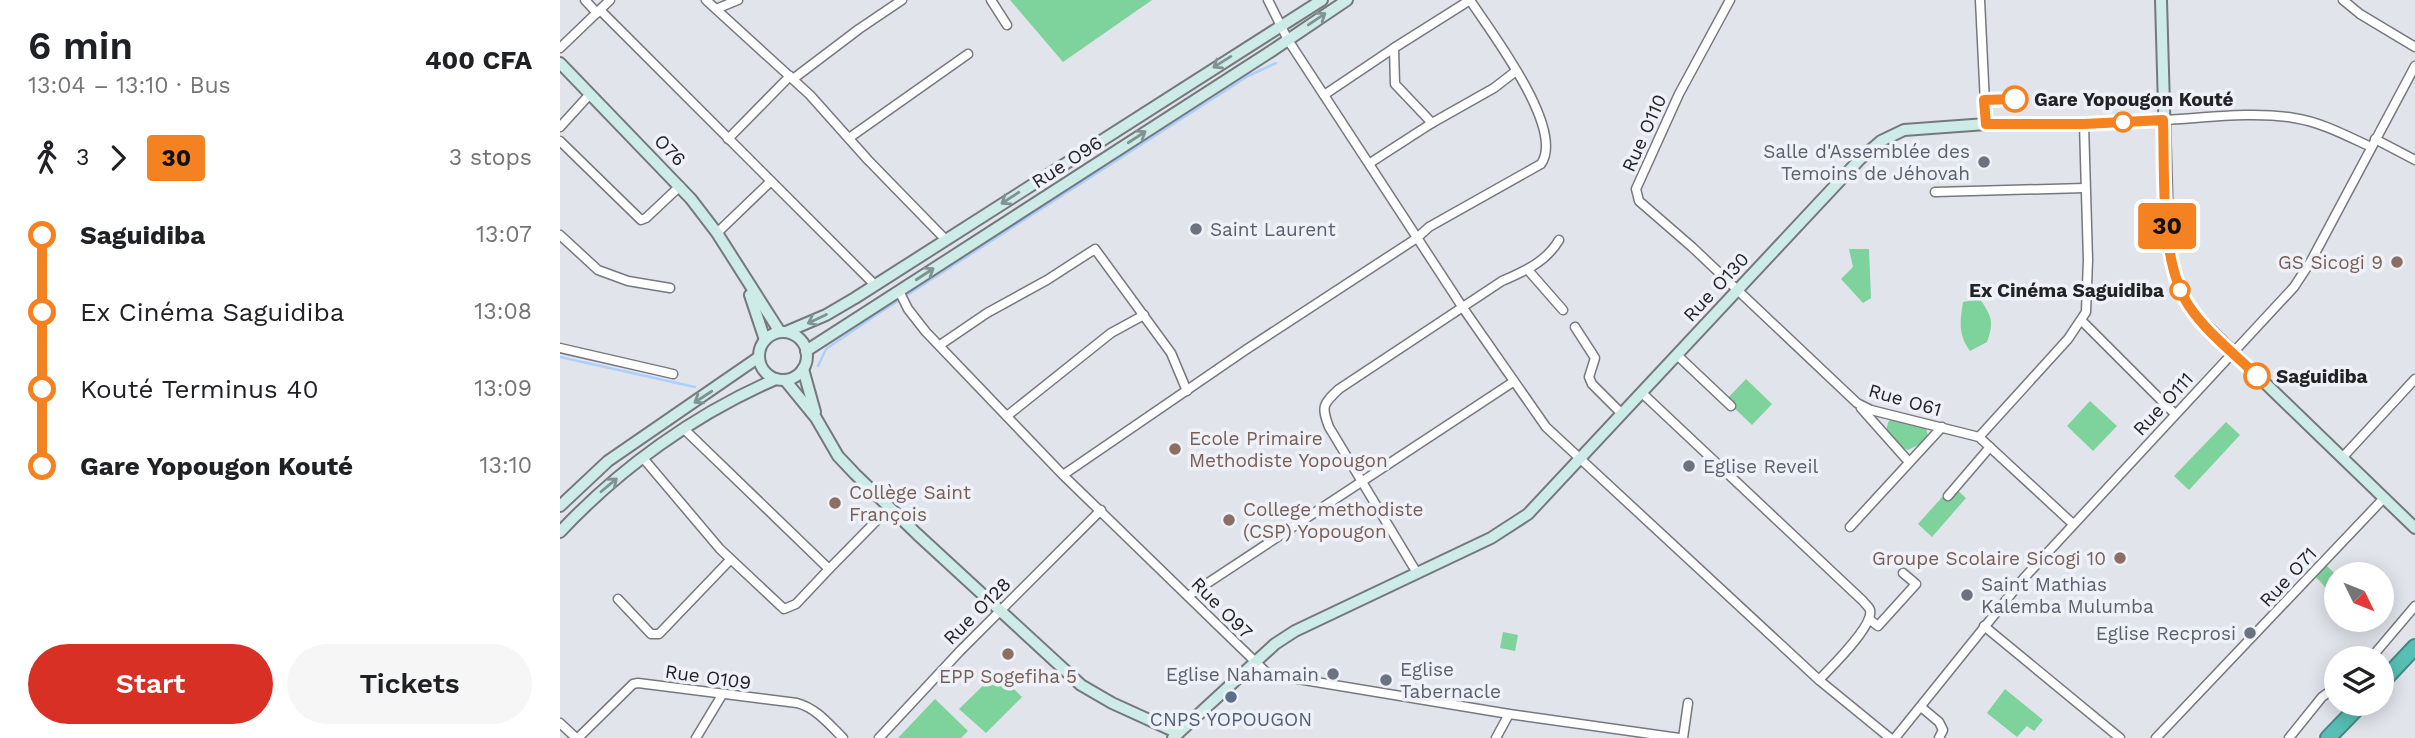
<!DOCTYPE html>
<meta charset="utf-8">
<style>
:root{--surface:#fff;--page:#f6f6f6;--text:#202124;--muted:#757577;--accent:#d93025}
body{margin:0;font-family:"Work Sans",sans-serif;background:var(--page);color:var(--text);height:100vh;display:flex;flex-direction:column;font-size:26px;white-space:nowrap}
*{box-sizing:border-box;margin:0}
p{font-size:23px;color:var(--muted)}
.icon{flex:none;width:38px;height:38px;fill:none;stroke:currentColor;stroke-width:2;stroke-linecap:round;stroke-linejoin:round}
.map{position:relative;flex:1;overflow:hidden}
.panel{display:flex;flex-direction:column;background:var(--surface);width:560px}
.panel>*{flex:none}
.badge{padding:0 14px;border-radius:5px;font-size:24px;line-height:46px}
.needle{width:46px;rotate:133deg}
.fabs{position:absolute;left:1764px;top:562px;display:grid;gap:14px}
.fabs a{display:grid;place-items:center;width:70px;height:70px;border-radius:50%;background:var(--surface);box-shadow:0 4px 18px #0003;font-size:35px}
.map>.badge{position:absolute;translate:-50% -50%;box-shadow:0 0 0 4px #fff}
.legs{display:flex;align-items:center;gap:10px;height:77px;padding:0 28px;font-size:23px}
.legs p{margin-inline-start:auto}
.head{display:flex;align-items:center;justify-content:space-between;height:119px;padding:0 28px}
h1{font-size:38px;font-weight:600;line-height:52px}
.cta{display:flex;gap:14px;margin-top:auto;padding:14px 28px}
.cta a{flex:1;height:80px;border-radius:42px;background:var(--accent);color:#fff;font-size:28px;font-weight:600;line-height:80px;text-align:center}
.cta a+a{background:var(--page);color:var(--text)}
ul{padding:0 28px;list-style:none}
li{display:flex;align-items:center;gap:24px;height:77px;font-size:26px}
li i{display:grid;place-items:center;width:10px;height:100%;margin:0 9px;background:currentColor}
li i::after{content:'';width:18px;height:18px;margin:-9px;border:5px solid;border-radius:50%;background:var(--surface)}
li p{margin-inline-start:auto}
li:first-child i{background:linear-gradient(#0000 50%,currentColor 0)}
li:last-child i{background:linear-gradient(currentColor 50%,#0000 0)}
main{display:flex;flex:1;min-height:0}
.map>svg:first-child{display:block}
</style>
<main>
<section class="panel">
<div class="head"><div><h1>6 min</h1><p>13:04 – 13:10 · Bus</p></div><b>400 CFA</b></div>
<div class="legs"><svg class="icon" aria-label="walk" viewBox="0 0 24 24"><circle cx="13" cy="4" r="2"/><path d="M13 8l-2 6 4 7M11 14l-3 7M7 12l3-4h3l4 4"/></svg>3<svg class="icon" aria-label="forward" viewBox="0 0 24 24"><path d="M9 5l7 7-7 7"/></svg><b class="badge" style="background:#f58220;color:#111">30</b><p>3 stops</p></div>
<ul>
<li><i style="color:#f58220"></i><b>Saguidiba</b><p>13:07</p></li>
<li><i style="color:#f58220"></i><span>Ex Cinéma Saguidiba</span><p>13:08</p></li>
<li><i style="color:#f58220"></i><span>Kouté Terminus 40</span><p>13:09</p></li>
<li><i style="color:#f58220"></i><b>Gare Yopougon Kouté</b><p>13:10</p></li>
</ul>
<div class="cta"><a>Start</a><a>Tickets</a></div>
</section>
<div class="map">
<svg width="1855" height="738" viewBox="0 0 1855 738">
<rect width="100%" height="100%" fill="#e1e4eb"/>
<g fill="#7ed29b">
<path d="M 450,0 L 592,0 L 503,62 Z"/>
<path d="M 1289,249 L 1309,249 L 1311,298 L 1303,303 L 1281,279 L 1293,267 Z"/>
<path d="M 1420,299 C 1432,317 1434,322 1427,342 L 1410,351 C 1398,335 1400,321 1403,302 Z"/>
<path d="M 1186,379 L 1212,404 L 1192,425 L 1166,400 Z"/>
<path d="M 1530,401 L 1557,426 L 1533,451 L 1507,426 Z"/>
<path d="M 1333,418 L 1366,428 L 1368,436 L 1358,445 L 1348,450 L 1338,446 L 1326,433 L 1328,422 Z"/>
<path d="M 1666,422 L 1680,435 L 1629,490 L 1614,476 Z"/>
<path d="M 1396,489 L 1406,498 L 1372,537 L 1358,524 L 1384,495 L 1388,498 Z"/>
<path d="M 1767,566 L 1776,575 L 1776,592 L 1765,587 L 1756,577 L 1761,570 Z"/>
<path d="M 943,632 L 958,635 L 955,651 L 940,648 Z"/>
<path d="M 437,672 L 462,697 L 426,733 L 399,709 Z"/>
<path d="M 1445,689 L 1483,720 L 1474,731 L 1467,726 L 1457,737 L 1427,713 Z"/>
<path d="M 375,699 L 408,731 L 401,738 L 338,738 Z"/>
</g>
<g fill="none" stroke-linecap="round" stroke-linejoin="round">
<g stroke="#abd0fd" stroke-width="2.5">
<path d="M 0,357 L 135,387"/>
<path d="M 258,366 L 266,349 L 316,315 L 688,76 L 716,63"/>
</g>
<g stroke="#76787e" stroke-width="11">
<g id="street">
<path d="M 25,0 L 37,13"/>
<path d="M 146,0 L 250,95 L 308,160 L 386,240"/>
<path d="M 431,0 L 447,25"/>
<path d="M 708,0 L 728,40 L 903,308 L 986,427 L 1259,680 L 1330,738"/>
<path d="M 1170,0 L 1119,94 L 1076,189 L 1079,201 L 1132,247 L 1297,403 L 1311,410 L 1419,437 L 1513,524"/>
<path d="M 1420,0 L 1426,124"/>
<path d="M 1783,0 L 1800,14 L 1855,47"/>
<path d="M 156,9 L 178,0"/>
<path d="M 40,10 L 315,285"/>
<path d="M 0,48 L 50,0"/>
<path d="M 233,79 L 299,29 L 342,0"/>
<path d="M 764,95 L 834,48"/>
<path d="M 1603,120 C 1644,118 1694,111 1734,118 C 1761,122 1787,136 1811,147"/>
<path d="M 872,123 L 835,84 L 834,48 L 910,0"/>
<path d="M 0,127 L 30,94"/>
<path d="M 289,138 L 408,54"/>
<path d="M 168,139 L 230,76"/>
<path d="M 1815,139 L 1855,160"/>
<path d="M 0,141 L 81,220 L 86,218 L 120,186"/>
<path d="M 810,163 L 872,123 L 934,88 L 956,71"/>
<path d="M 1375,192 L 1525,188"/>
<path d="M 157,233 L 210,182"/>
<path d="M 0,235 L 38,270 L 68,281 L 110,288"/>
<path d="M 968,270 L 1003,310"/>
<path d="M 339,291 L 348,309 L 366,332 L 503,475 L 708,674 L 949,714 L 1119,738"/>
<path d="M 1522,321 L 1615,414"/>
<path d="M 1015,327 L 1035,358 L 1029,377 L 1032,384 L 1062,414"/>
<path d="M 380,345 L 427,313 L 487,280 L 535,249 L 611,353 L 627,391"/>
<path d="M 0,348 L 113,374"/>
<path d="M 1117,355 L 1171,406"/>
<path d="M 1082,393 L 1303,601 C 1305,604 1309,607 1310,610 C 1314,626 1270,668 1259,680"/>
<path d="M 1301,408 L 1349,462"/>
<path d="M 447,416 L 551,333 L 584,315"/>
<path d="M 124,429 L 269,569 L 329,508"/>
<path d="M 1419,437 L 1508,339 L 1526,312 L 1528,260 L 1524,124"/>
<path d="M 83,458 L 160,549 L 224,609 L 236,604 L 269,569"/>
<path d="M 1782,458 L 1855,379"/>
<path d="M 503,475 L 687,349 L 857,238 L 869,227 L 981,164 C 1006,129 930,31 910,0"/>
<path d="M 1388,496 L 1430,447"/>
<path d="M 1290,527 L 1382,427"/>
<path d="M 857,573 L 769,427 C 761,406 763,404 779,389 L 942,281 C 965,271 986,262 999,240"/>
<path d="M 628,596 L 953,382"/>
<path d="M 58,599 L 91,634 L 99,634 L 170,560"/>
<path d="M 1309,619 L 1318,626 L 1356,584 L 1343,573"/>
<path d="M 1424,626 L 1560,738"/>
<path d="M 1811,658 L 1855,606"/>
<path d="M 1361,707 L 1379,722 L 1383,730 L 1379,738"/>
<path d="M 0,723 L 16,738"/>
<path d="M 18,738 L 73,684 L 78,683 L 237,703 C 256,708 269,724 283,738"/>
<path d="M 136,738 L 162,695"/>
<path d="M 319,738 L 400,651 L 541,510"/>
<path d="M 936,738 L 949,714"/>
<path d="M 1123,738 L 1128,703"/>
<path d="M 1335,738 L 1464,578 L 1734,287 L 1751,261 L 1855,66"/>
<path d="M 1596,738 L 1824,498"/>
<path d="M 1729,738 L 1762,697 L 1776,687"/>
</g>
</g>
<g stroke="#76787e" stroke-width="14">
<g id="secondary">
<path d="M 1601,0 L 1608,249 L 1620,290 L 1630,308 L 1643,323 L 1855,528"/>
<path d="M 0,63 L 131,199 L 157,233 L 220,332"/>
<path d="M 190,295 L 205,340"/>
<path d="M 226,332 L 266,315 L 295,298 L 762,0"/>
<circle cx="223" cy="356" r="24"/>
<path d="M 246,351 L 710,52 L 787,0"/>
<path d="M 243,369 L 255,412"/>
<path d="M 225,380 L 256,418 L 278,456 L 295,474 L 357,534 L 521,685 L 552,703 L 618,733"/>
<path d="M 0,506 L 48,461 L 199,357"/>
<path d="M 0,532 C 60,468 135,414 216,379"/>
<path d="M 613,738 L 715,644 L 735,631 L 931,538 L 968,514 L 1300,159 L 1321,141 L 1344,130 L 1426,124 L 1524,124 L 1603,120"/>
</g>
</g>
<g stroke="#458882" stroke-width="18">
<g id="highway">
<path d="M 1822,682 L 1855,647"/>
<path d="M 1768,738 L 1801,704"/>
</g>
</g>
<use href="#street" stroke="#fff" stroke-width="8"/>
<use href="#secondary" stroke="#cdece8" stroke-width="10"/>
<use href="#highway" stroke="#57bfb4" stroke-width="14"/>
</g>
<defs><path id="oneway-shaft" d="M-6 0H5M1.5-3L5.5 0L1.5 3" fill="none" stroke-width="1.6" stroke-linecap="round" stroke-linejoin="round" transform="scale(1.75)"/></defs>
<g stroke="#809291">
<use href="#oneway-shaft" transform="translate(757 19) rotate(-34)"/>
<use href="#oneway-shaft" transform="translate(662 62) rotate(148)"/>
<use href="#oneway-shaft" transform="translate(577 137) rotate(-33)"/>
<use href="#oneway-shaft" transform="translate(450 198) rotate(147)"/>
<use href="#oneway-shaft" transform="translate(365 274) rotate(-33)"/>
<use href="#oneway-shaft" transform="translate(257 319) rotate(154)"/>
<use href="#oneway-shaft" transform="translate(143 397) rotate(147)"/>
<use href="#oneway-shaft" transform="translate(49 485) rotate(-40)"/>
</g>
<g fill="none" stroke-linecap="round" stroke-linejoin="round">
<g stroke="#fff" stroke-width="16">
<path id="line-1" d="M 1455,99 L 1424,100 L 1426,124 L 1524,124 L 1603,120 C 1605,174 1599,261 1629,306 C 1646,332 1675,354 1697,376"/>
</g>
<use href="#line-1" stroke="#f58220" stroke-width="10"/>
</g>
<g fill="#fff" stroke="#f58220" stroke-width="3.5">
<circle cx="1455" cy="99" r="12"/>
<circle cx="1563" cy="122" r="9"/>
<circle cx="1620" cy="290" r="9"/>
<circle cx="1697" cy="376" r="12"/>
</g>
<g fill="#6b7280" stroke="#eef1f8" stroke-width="2.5">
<circle cx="1424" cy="162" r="7"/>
<circle cx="636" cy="229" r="7"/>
<circle cx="1129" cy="466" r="7"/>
<circle cx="1407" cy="595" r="7"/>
<circle cx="1690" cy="633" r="7"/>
<circle cx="773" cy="674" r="7"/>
<circle cx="826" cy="680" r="7"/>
</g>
<g fill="#8d6e63" stroke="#eef1f8" stroke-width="2.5">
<circle cx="1837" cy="262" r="7"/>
<circle cx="615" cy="449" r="7"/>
<circle cx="275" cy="503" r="7"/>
<circle cx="669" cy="520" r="7"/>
<circle cx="1560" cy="558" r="7"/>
<circle cx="448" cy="654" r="7"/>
</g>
<circle fill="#5c6f8a" stroke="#eef1f8" stroke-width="2.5" cx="671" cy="697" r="7"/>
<g text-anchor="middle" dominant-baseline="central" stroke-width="7" stroke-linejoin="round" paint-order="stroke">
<g font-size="19" font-weight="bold" fill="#232326" stroke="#eef1f8" text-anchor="start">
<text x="1474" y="99">Gare Yopougon Kouté</text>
<text x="1604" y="290" text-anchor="end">Ex Cinéma Saguidiba</text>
<text x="1716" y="376">Saguidiba</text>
</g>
<g font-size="19" fill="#232326" stroke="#eef1f8">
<text transform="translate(1084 133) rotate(-66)">Rue O110</text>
<text transform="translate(110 150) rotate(46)">O76</text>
<text transform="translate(507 162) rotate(-33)">Rue O96</text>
<text transform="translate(1156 287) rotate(-47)">Rue O130</text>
<text transform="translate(1345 400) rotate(16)">Rue O61</text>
<text transform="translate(1603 404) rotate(-47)">Rue O111</text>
<text transform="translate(1728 577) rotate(-47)">Rue O71</text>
<text transform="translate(662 608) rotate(45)">Rue O97</text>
<text transform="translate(417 611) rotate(-45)">Rue O128</text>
<text transform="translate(148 677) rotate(8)">Rue O109</text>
</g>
<g font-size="19" fill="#5b616d" stroke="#eef1f8" text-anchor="start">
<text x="1410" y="151" text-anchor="end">Salle d'Assemblée des<tspan x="1410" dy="22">Temoins de Jéhovah</tspan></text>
<text x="650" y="229">Saint Laurent</text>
<text x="1143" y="466">Eglise Reveil</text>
<text x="1421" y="584">Saint Mathias<tspan x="1421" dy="22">Kalemba Mulumba</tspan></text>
<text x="1676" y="633" text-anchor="end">Eglise Recprosi</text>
<text x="840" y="669">Eglise<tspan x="840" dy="22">Tabernacle</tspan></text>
<text x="759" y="674" text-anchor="end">Eglise Nahamain</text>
</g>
<g font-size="19" fill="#785e54" stroke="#eef1f8" text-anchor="start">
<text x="1823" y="262" text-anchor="end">GS Sicogi 9</text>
<text x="629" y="438">Ecole Primaire<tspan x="629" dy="22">Methodiste Yopougon</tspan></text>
<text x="289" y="492">Collège Saint<tspan x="289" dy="22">François</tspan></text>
<text x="683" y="509">College methodiste<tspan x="683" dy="22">(CSP) Yopougon</tspan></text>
<text x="1546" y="558" text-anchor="end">Groupe Scolaire Sicogi 10</text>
<text x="448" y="676" text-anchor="middle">EPP Sogefiha 5</text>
</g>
<g font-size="19" fill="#4e5e75" stroke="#eef1f8">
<text x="671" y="719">CNPS YOPOUGON</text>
</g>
</g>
</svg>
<div class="fabs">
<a><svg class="needle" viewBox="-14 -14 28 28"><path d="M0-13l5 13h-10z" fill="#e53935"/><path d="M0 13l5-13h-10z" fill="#757577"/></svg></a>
<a><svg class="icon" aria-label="layers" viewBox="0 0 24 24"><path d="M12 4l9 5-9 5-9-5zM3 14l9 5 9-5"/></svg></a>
</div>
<b class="badge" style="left:1607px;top:226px;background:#f58220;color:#111">30</b>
</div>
</main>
